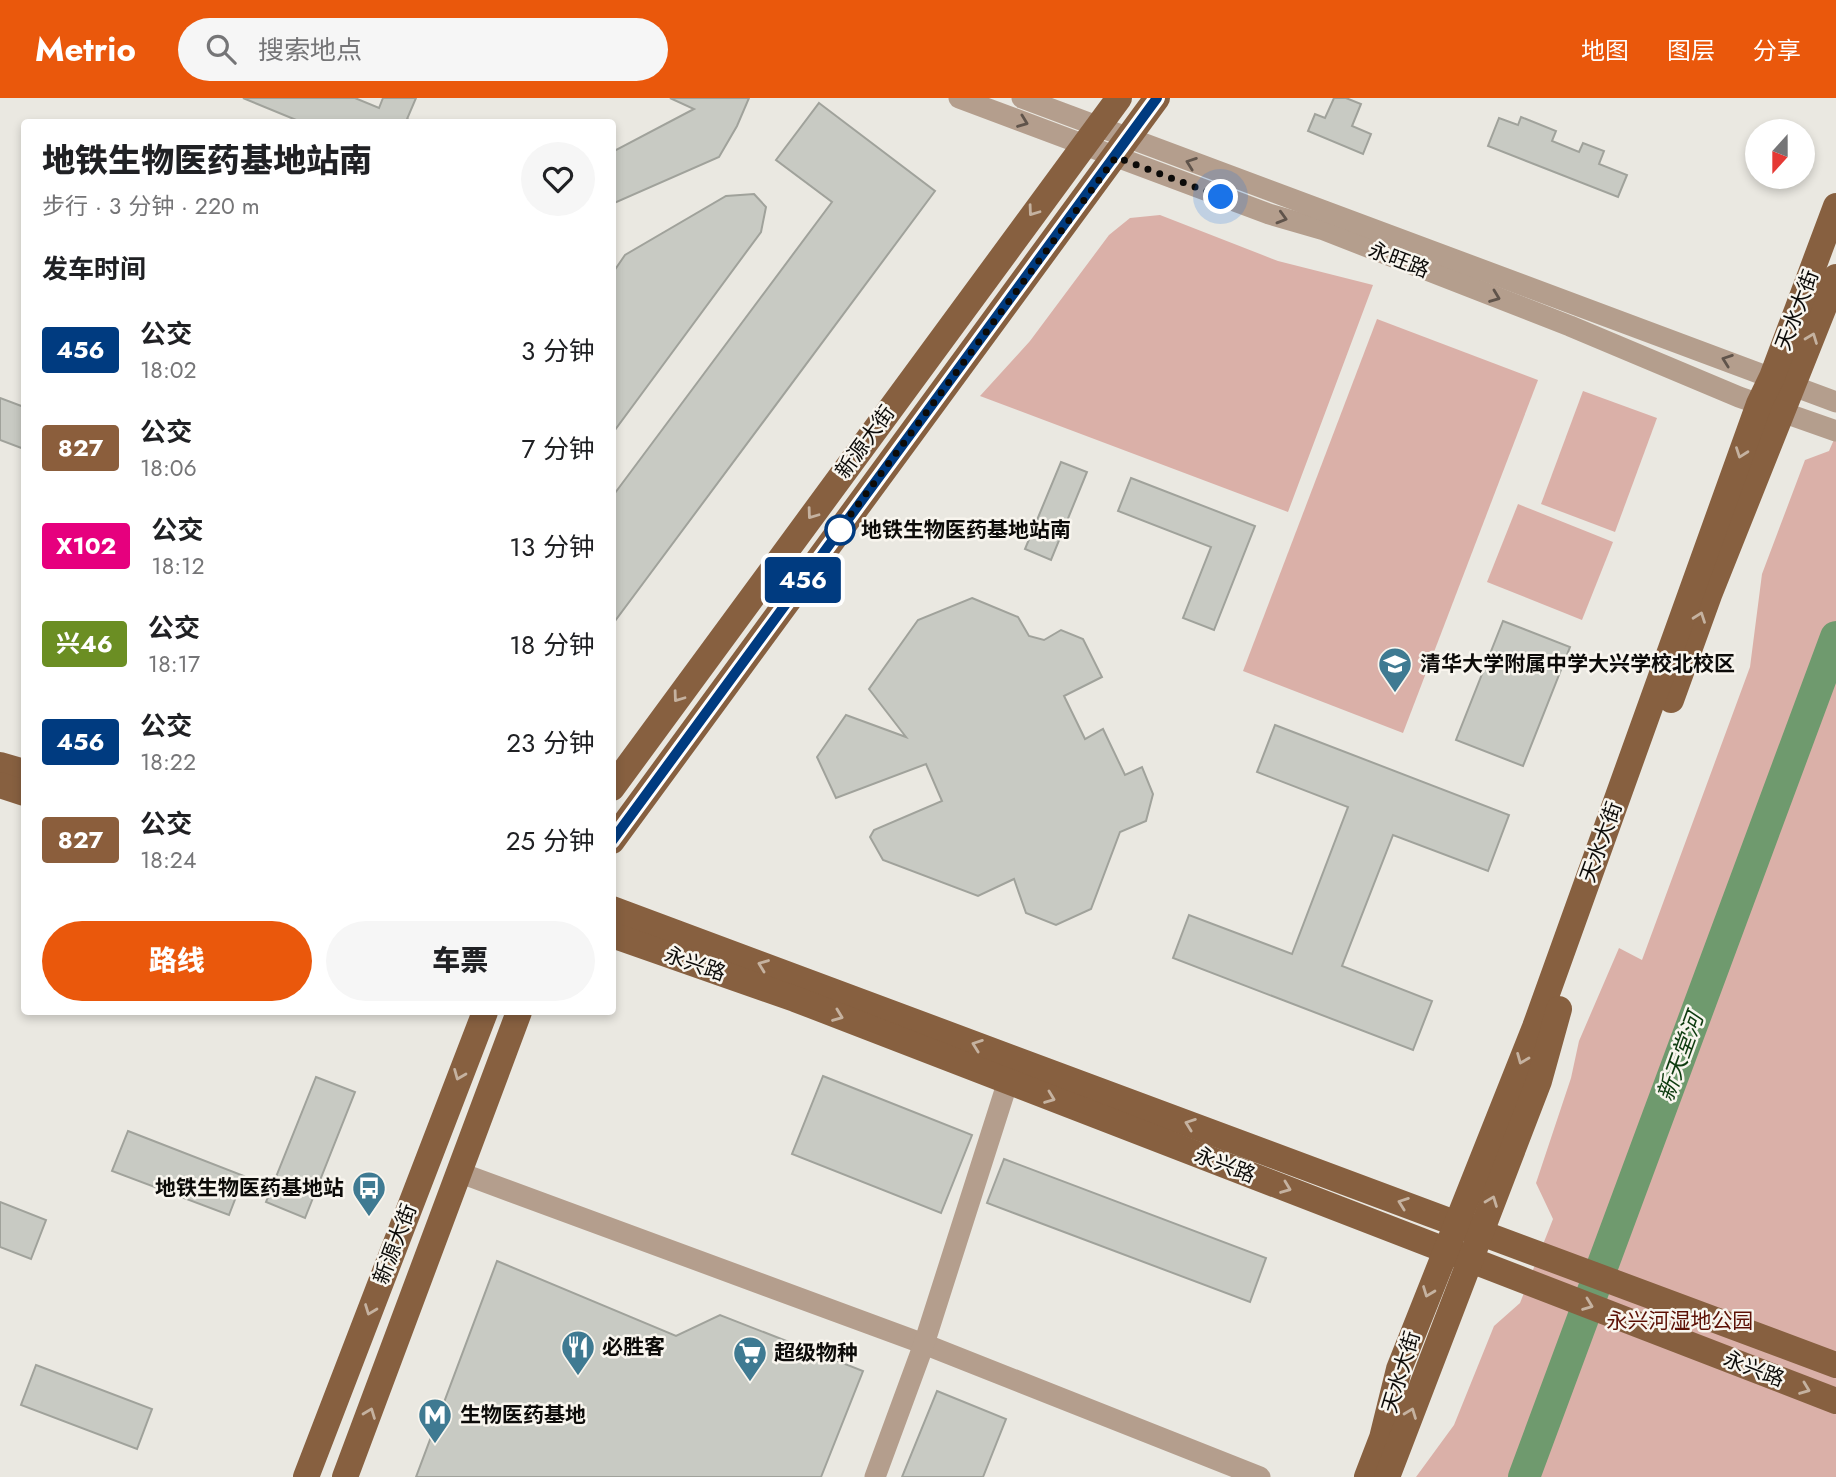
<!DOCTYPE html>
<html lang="zh">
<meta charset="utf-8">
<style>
:root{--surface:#fff;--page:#f6f6f6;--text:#202124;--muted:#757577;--accent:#ea580c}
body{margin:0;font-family:Jost,"Noto Sans SC",sans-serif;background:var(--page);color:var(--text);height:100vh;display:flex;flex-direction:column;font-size:26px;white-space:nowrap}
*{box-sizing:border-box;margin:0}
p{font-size:23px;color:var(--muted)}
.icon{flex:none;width:38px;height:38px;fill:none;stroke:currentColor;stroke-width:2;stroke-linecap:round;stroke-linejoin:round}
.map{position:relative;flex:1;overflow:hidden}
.drawer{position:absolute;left:21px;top:21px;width:595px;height:896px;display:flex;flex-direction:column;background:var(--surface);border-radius:7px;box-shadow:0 4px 10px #0003}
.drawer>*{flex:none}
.badge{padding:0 14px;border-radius:5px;font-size:24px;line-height:46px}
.needle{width:46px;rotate:201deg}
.fabs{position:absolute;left:1745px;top:21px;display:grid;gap:14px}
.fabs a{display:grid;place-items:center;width:70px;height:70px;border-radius:50%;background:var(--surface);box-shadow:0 4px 10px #0003;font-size:35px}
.you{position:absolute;width:35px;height:35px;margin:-18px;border:5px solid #fff;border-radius:50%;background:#1a73e8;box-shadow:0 0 0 10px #1a73e833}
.map>.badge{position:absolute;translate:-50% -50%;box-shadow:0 0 0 4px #fff}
h2{padding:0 21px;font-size:26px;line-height:63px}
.round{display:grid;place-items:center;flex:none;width:74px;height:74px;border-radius:37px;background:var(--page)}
.headline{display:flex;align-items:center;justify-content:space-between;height:119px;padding:0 21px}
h1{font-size:33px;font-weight:800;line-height:52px}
.action{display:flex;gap:14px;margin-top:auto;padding:14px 21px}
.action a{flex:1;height:80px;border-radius:42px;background:var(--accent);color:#fff;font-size:28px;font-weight:800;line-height:80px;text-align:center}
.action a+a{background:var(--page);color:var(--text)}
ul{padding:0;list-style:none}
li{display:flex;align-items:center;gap:21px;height:98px;padding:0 21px}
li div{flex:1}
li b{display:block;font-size:26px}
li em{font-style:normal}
li .badge{min-width:77px;font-weight:700;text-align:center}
header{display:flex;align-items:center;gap:42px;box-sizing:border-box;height:98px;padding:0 35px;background:var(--accent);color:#fff}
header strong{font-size:33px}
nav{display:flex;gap:38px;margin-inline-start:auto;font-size:24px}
.search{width:490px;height:63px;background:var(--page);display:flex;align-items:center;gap:18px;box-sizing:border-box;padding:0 24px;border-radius:38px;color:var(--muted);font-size:26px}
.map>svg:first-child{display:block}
</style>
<header>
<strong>Metrio</strong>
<div class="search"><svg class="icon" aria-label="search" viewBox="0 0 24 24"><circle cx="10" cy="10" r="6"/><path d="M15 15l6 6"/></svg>搜索地点</div>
<nav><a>地图</a><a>图层</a><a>分享</a></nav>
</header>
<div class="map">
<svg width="1836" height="1379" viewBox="0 0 1836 1379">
<rect width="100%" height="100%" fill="#eae8e1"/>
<g fill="#dab0a8">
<path d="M 1160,117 L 1278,163 L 1373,187 L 1288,414 L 980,298 L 1030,243 L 1109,137 L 1130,120 Z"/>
<path d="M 1377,221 L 1538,282 L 1403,635 L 1243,573 Z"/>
<path d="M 1583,293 L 1657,320 L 1615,434 L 1541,406 Z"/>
<path d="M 1836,337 L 1836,1379 L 1416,1379 L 1454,1327 L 1494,1228 L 1520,1205 L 1553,1121 L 1536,1085 L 1571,980 L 1579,943 L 1619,850 L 1642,862 L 1750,569 L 1762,476 L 1805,362 L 1829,353 Z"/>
<path d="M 1518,406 L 1613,444 L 1582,522 L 1487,484 Z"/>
</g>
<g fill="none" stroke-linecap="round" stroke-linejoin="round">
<path stroke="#6f9a6e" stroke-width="32" d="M 1524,1379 L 1836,539"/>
</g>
<g fill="#c8cac3" stroke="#a0a29b" stroke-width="2">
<path d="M 243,0 L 355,0 L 379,10 L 383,0 L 416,0 L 407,21 L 413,24 L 301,24 Z"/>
<path d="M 670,0 L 749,0 L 737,28 L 719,59 L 612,106 L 612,54 L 694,11 Z"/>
<path d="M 1334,0 L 1346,0 L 1361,6 L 1352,28 L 1371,36 L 1363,56 L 1308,33 L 1315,16 L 1325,20 Z"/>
<path d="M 819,5 L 935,93 L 612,527 L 612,399 L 832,104 L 776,62 Z"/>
<path d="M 1521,19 L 1556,33 L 1552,43 L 1579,54 L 1583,45 L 1604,53 L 1599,66 L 1627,77 L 1618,99 L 1488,48 L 1499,20 L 1518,27 Z"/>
<path d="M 754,96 L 766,109 L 761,134 L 612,336 L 612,176 L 625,157 L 726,98 Z"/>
<path d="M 0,300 L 24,309 L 24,351 L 0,342 Z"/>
<path d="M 1061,364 L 1087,374 L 1051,462 L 1025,451 Z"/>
<path d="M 1131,380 L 1255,428 L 1214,532 L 1183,520 L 1211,449 L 1118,413 Z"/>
<path d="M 972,500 L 1018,519 L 1029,538 L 1044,542 L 1061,532 L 1083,541 L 1102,579 L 1064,598 L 1085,641 L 1103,631 L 1125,677 L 1142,669 L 1153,696 L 1146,723 L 1120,734 L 1091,811 L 1056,827 L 1026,815 L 1014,781 L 978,798 L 883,762 L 870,739 L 874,732 L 942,703 L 926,666 L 836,700 L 817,659 L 846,617 L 906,639 L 869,591 L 918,522 Z"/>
<path d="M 1503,523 L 1570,549 L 1523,668 L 1456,642 Z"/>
<path d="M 1275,627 L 1509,717 L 1488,773 L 1393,737 L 1342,868 L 1432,903 L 1413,952 L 1173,860 L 1189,817 L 1292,856 L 1348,709 L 1257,674 Z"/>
<path d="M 823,978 L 972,1037 L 941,1115 L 792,1056 Z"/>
<path d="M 316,979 L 355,994 L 305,1120 L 266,1104 Z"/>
<path d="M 128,1033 L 244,1078 L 229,1117 L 112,1073 Z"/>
<path d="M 1004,1061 L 1266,1160 L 1250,1204 L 987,1105 Z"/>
<path d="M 0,1104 L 46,1122 L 31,1161 L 0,1149 Z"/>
<path d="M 497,1163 L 676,1238 L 720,1217 L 863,1273 L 821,1379 L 416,1379 Z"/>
<path d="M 36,1267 L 152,1311 L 137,1351 L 21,1307 Z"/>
<path d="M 937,1293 L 1006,1321 L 983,1379 L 902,1379 Z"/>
</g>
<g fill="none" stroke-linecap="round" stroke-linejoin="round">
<g stroke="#b49e8d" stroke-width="21">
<path d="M 959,0 L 1269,116 L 1324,132 L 1570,228 L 1739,299 L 1836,333"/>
<path d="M 1022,0 L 1836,304"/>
<path d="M 458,1074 L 924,1246 L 1260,1379"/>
<path d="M 875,1379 L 924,1246 L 1008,983"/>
</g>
<g stroke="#876040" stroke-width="26">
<path d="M 1671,602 L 1709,497 L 1836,179"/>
<path d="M 0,667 L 24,674"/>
<path d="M 0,687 L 24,695"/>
<path d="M 612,690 L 1119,0"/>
<path d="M 612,743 L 1157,0"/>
<path d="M 612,811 L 1836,1267"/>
<path d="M 612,837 L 795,901 L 1836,1303"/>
<path d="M 306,1379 L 485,914"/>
<path d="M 345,1379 L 519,914"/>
<path d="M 1367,1379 L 1382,1340 L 1399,1271 L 1535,929 L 1759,306 L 1772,279 L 1836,108"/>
<path d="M 1387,1379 L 1539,983 L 1559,911"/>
</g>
</g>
<defs><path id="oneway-chevron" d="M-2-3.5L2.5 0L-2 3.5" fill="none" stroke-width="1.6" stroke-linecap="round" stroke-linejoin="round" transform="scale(1.75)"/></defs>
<g stroke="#60544b">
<use href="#oneway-chevron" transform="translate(1023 24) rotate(21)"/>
<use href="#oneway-chevron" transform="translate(1191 65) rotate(-160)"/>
<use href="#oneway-chevron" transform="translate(1282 120) rotate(16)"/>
<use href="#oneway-chevron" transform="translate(1495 199) rotate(21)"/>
<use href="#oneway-chevron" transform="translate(1727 262) rotate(-160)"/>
</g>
<g stroke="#c5b2a0">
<use href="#oneway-chevron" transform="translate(1033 113) rotate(126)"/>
<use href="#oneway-chevron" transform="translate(1812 240) rotate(-69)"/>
<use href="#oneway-chevron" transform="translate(1741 355) rotate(110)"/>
<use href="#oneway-chevron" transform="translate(812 416) rotate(126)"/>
<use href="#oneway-chevron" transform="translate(1700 519) rotate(-70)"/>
<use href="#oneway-chevron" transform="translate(678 599) rotate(126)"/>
<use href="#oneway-chevron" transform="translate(763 867) rotate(-159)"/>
<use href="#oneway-chevron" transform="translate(838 918) rotate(21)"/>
<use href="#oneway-chevron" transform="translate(977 947) rotate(-160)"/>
<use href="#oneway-chevron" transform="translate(1522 961) rotate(112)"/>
<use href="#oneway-chevron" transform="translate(459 977) rotate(112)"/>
<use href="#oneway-chevron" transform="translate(1050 1000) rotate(21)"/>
<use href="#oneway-chevron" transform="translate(1190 1026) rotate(-160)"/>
<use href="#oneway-chevron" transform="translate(1286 1090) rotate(21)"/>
<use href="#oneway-chevron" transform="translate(1492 1103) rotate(-69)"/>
<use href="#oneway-chevron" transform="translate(1403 1105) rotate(-160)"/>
<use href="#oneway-chevron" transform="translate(1428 1194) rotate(111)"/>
<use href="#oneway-chevron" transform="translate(1588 1207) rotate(21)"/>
<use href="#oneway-chevron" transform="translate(370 1212) rotate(111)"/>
<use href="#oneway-chevron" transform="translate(1805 1291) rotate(21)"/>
<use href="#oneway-chevron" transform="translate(370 1315) rotate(-69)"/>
<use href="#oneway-chevron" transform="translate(1411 1315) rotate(-69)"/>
</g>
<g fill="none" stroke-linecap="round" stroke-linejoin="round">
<g stroke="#fff" stroke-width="16">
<path id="line" d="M 612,743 L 1157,0"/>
</g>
<use href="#line" stroke="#003b80" stroke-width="10"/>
<path stroke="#0c0b09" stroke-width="7" stroke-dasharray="0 12.6" d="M 840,432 L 834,439 L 1116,59 L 1221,99"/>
</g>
<defs>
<g id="school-pin" transform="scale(1.75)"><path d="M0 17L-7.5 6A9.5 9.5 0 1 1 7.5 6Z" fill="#3f7a92" stroke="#f8f5ee"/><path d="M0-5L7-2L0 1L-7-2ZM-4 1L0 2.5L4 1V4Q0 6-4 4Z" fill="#fff"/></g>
<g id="bus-pin" transform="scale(1.75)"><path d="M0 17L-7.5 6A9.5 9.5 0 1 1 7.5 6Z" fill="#3f7a92" stroke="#f8f5ee"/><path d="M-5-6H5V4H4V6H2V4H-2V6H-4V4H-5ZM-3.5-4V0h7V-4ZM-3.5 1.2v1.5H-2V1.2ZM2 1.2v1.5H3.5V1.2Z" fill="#fff"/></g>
<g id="restaurant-pin" transform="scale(1.75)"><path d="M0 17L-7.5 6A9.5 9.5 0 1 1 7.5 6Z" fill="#3f7a92" stroke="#f8f5ee"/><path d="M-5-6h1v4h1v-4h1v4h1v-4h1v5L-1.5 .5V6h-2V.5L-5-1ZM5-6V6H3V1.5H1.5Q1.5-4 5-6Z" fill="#fff"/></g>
<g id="supermarket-pin" transform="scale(1.75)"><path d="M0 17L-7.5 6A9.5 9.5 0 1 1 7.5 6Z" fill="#3f7a92" stroke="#f8f5ee"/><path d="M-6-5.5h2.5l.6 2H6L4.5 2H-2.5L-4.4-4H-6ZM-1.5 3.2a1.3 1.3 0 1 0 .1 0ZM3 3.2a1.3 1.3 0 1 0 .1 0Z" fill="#fff"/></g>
<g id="metro-pin" transform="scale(1.75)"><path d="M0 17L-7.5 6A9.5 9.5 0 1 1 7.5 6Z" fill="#3f7a92" stroke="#f8f5ee"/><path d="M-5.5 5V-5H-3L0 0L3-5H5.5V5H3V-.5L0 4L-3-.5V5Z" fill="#fff"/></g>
</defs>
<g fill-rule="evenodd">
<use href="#school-pin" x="1395" y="566"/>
<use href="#bus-pin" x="369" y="1090"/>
<use href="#restaurant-pin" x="578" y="1249"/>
<use href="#supermarket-pin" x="750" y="1255"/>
<use href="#metro-pin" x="435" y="1317"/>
</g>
<circle fill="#fff" stroke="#003b80" stroke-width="3.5" cx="840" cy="432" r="14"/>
<g text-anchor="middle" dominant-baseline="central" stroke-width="5" stroke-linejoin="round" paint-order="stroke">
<g font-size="21" fill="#0c0b09" stroke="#f8f5ee">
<text transform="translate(1399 162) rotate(21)">永旺路</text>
<text transform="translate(1797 212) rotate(-69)">天水大街</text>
<text transform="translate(865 344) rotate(-54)">新源大街</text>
<text transform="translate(1601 744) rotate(-70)">天水大街</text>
<text transform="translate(695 866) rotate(19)">永兴路</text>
<text transform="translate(1225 1067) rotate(21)">永兴路</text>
<text transform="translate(395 1146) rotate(-69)">新源大街</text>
<text transform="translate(1754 1271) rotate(21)">永兴路</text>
<text transform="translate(1401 1274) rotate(-73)">天水大街</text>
</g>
<g font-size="21" font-weight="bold" fill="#0c0b09" stroke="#f8f5ee" text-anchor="start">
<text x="861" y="432">地铁生物医药基地站南</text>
</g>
<g font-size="21" font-weight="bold" fill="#0c0b09" stroke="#f8f5ee" text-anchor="start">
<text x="1420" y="566">清华大学附属中学大兴学校北校区</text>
<text x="344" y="1090" text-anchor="end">地铁生物医药基地站</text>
<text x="602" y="1249">必胜客</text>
<text x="774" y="1255">超级物种</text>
<text x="460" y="1317">生物医药基地</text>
</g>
<g font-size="21" fill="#5c1005" stroke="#f8f5ee">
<text x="1680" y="1223">永兴河湿地公园</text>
</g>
<g font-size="23" font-style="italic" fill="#0d3b0f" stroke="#f8f5ee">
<text transform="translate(1680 959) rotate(-70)">新天堂河</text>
</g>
</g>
</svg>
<div class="fabs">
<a><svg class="needle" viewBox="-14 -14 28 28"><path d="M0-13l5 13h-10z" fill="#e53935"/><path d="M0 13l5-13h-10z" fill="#757577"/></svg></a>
</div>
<div class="you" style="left:1221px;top:99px"></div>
<b class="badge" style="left:803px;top:482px;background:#003b80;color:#fff">456</b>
<section class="drawer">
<div class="headline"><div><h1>地铁生物医药基地站南</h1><p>步行 · 3 分钟 · 220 m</p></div><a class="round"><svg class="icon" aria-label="heart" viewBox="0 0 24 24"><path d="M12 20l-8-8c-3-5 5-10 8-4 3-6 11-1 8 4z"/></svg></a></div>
<h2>发车时间</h2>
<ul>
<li><span class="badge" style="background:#003b80;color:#fff">456</span><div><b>公交</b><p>18:02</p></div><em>3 分钟</em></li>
<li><span class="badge" style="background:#8b5e3c;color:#fff">827</span><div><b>公交</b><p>18:06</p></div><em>7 分钟</em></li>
<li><span class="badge" style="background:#e6007e;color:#fff">X102</span><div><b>公交</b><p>18:12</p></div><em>13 分钟</em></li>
<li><span class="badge" style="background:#6b8e23;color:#fff">兴46</span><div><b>公交</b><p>18:17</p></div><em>18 分钟</em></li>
<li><span class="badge" style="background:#003b80;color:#fff">456</span><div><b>公交</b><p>18:22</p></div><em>23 分钟</em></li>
<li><span class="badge" style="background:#8b5e3c;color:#fff">827</span><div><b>公交</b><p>18:24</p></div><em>25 分钟</em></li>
</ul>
<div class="action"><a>路线</a><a>车票</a></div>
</section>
</div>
